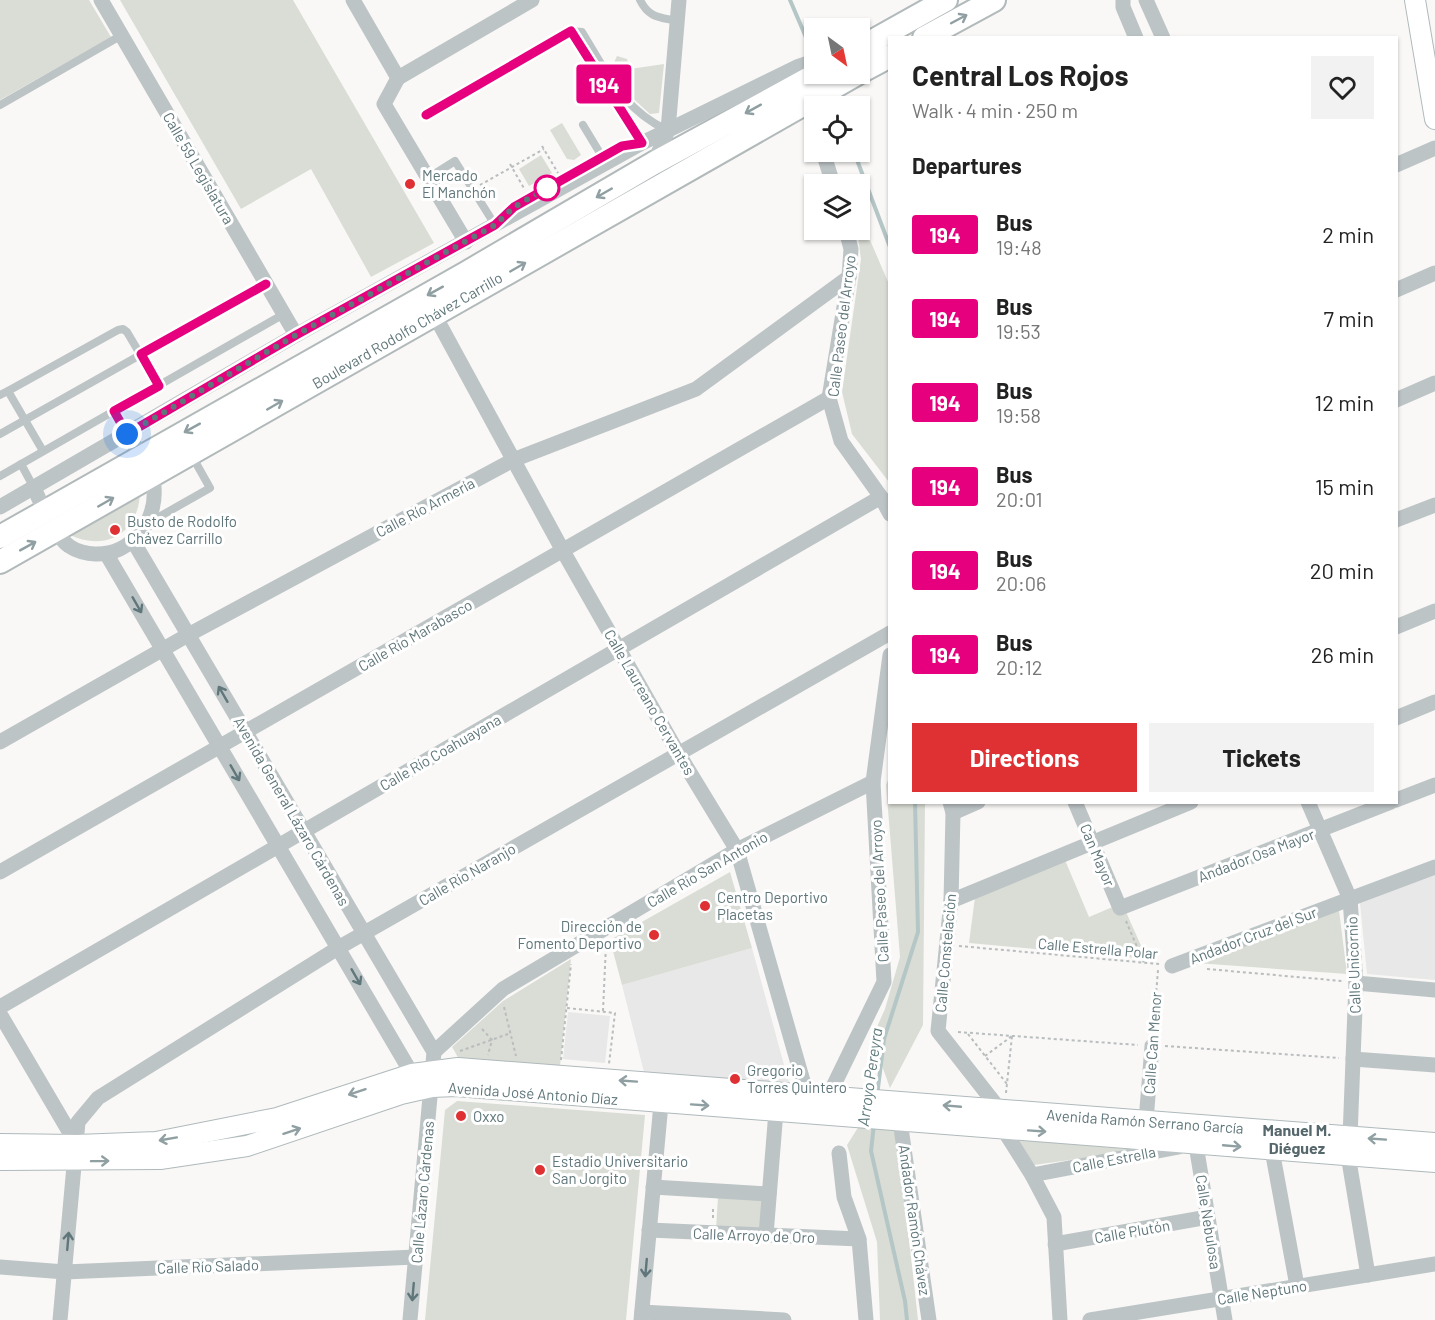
<!DOCTYPE html>
<meta charset="utf-8">
<style>
:root{--surface:#fff;--page:#f2f2f2;--text:#222;--muted:#767676;--accent:#df3033}
body{margin:0;font-family:Barlow,sans-serif;background:var(--page);color:var(--text);height:100vh;display:flex;flex-direction:column;font-size:22px;white-space:nowrap}
*{box-sizing:border-box;margin:0}
p{font-size:20px;color:var(--muted)}
.icon{flex:none;width:33px;height:33px;fill:none;stroke:currentColor;stroke-width:2;stroke-linecap:round;stroke-linejoin:round}
.map{position:relative;flex:1;overflow:hidden}
.drawer{position:absolute;left:888px;top:36px;width:510px;height:768px;display:flex;flex-direction:column;background:var(--surface);border-radius:0px;box-shadow:0 2px 4px #0004}
.drawer>*{flex:none}
.badge{padding:0 12px;border-radius:4px;font-size:21px;line-height:39px}
.needle{width:39px;rotate:147deg}
.controls{position:absolute;left:804px;top:18px;display:grid;gap:12px}
.controls a{display:grid;place-items:center;width:66px;height:66px;border-radius:0px;background:var(--surface);box-shadow:0 2px 4px #0004;font-size:30px}
.you{position:absolute;width:30px;height:30px;margin:-15px;border:4px solid #fff;border-radius:50%;background:#1a73e8;box-shadow:0 0 0 9px #1a73e833}
.map>.badge{position:absolute;translate:-50% -50%;box-shadow:0 0 0 3px #fff}
h2{padding:0 24px;font-size:22px;line-height:54px}
.round{display:grid;place-items:center;flex:none;width:63px;height:63px;border-radius:0px;background:var(--page)}
.summary{display:flex;align-items:center;justify-content:space-between;height:102px;padding:0 24px}
h1{font-size:28px;font-weight:700;line-height:45px}
.cta{display:flex;gap:12px;margin-top:auto;padding:12px 24px}
.cta a{flex:1;height:69px;border-radius:0px;background:var(--accent);color:#fff;font-size:24px;font-weight:700;line-height:69px;text-align:center}
.cta a+a{background:var(--page);color:var(--text)}
ul{padding:0;list-style:none}
li{display:flex;align-items:center;gap:18px;height:84px;padding:0 24px}
li div{flex:1}
li b{display:block;font-size:22px}
li em{font-style:normal}
li .badge{min-width:66px;font-weight:700;text-align:center}
.map>svg:first-child{display:block}
</style>
<div class="map">
<svg width="1435" height="1320" viewBox="0 0 1435 1320">
<rect width="100%" height="100%" fill="#f9f8f6"/>
<g fill="#e7e8e7">
<path d="M 1435,874 L 1435,980 L 1367,974 L 1360,903 Z"/>
<path d="M 752,948 L 789,1083 L 644,1072 L 622,985 Z"/>
<path d="M 568,1012 L 610,1016 L 605,1063 L 563,1059 Z"/>
</g>
<g fill="#daddd5">
<path d="M 0,0 L 89,0 L 111,37 L 0,100 Z"/>
<path d="M 120,0 L 293,0 L 434,243 L 371,277 L 311,169 L 241,209 Z"/>
<path d="M 617,56 L 627,59 L 630,69 L 664,64 L 659,113 L 650,114 L 626,92 L 612,67 Z"/>
<path d="M 562,123 L 581,155 L 574,160 L 567,159 L 550,130 Z"/>
<path d="M 541,155 L 552,173 L 529,186 L 519,169 Z"/>
<path d="M 860,217 L 889,284 L 889,482 L 852,434 L 842,392 L 861,259 L 857,230 L 860,230 Z"/>
<path d="M 140,492 C 139,533 106,552 70,535 Z"/>
<path d="M 889,778 L 890,802 L 925,803 L 923,1025 L 890,1088 L 872,1038 L 885,1009 L 900,957 L 886,785 Z"/>
<path d="M 1065,860 L 1089,917 L 1122,903 L 1147,959 L 969,943 L 975,897 Z"/>
<path d="M 730,872 L 752,948 L 622,985 L 610,940 Z"/>
<path d="M 1339,910 L 1347,974 L 1196,963 Z"/>
<path d="M 571,959 L 560,1066 L 459,1059 L 452,1047 L 503,1001 Z"/>
<path d="M 457,1101 L 645,1115 L 626,1320 L 425,1320 L 445,1110 Z"/>
<path d="M 859,1126 L 897,1130 L 918,1320 L 880,1320 L 877,1242 L 847,1145 Z"/>
<path d="M 1018,1140 L 1141,1150 L 1034,1165 Z"/>
<path d="M 718,1197 L 764,1199 L 762,1231 L 716,1229 Z"/>
</g>
<g fill="none" stroke-linecap="round" stroke-linejoin="round">
<g stroke="#b5c6c6" stroke-width="4">
<path d="M 790,0 L 814,56"/>
<path d="M 832,96 L 836,106"/>
<path d="M 854,152 L 890,247"/>
<path d="M 877,1096 L 884,1039 L 918,932 L 915,802"/>
<path d="M 874,1124 L 871,1151 L 905,1301 L 907,1320"/>
</g>
<g stroke="#afb9bb" stroke-width="22">
<g id="secondary">
<path d="M 1415,0 L 1435,119"/>
<path d="M 0,1144 L 77,1145 L 156,1142 L 277,1118 L 412,1074 L 458,1068 L 1435,1143"/>
<path d="M 0,1160 L 160,1159 L 247,1146 L 401,1094 L 432,1087 L 456,1086 L 1435,1162"/>
</g>
</g>
<g stroke="#b1b9ba" stroke-width="26">
<g id="primary">
<path d="M 924,38 L 994,0"/>
<path d="M 860,48 L 946,0"/>
<path d="M 860,72 L 890,56"/>
<path d="M 0,537 L 466,273 L 654,163 L 817,74"/>
<path d="M 0,562 L 857,74"/>
</g>
</g>
<g stroke="#b8bdbe" stroke-width="2" stroke-dasharray="3 3" stroke-linecap="butt">
<path d="M 542,146 L 558,173"/>
<path d="M 510,164 L 525,190"/>
<path d="M 480,185 L 544,149"/>
<path d="M 1126,921 L 1144,963"/>
<path d="M 959,946 L 1159,964"/>
<path d="M 1207,969 L 1342,981"/>
<path d="M 504,1007 L 516,1056"/>
<path d="M 567,1008 L 615,1013 L 609,1064"/>
<path d="M 603,1011 L 606,945"/>
<path d="M 482,1029 L 492,1040 L 488,1055"/>
<path d="M 958,1032 L 1138,1045"/>
<path d="M 1153,1033 L 1158,970"/>
<path d="M 968,1034 L 1007,1084"/>
<path d="M 1165,1046 L 1339,1058"/>
<path d="M 460,1051 L 511,1033"/>
<path d="M 985,1056 L 1012,1036"/>
<path d="M 561,1060 L 571,964"/>
<path d="M 1006,1093 L 1012,1036"/>
<path d="M 713,1218 L 713,1206"/>
</g>
<g stroke="#bdc4c6" stroke-width="8">
<path d="M 640,0 C 649,18 659,17 677,21"/>
<path d="M 571,31 L 641,143"/>
<path d="M 0,105 L 122,35"/>
<path d="M 426,115 L 571,31 L 582,32 C 606,71 623,110 667,130"/>
<path d="M 583,125 L 606,163"/>
<path d="M 428,178 L 455,161 L 495,225 L 496,224"/>
<path d="M 8,391 L 118,330 L 123,329 L 127,332 L 159,386"/>
<path d="M 0,395 L 8,391 L 43,451"/>
<path d="M 114,411 L 127,433"/>
<path d="M 0,434 L 266,284"/>
<path d="M 21,464 L 34,488"/>
<path d="M 0,476 L 284,314"/>
<path d="M 150,522 L 210,488 L 192,456"/>
</g>
<g stroke="#bdc4c6" stroke-width="15">
<path d="M 101,0 L 296,335"/>
<path d="M 353,0 L 398,78 L 384,104 L 466,242"/>
<path d="M 1123,0 L 1123,7 L 1136,38"/>
<path d="M 1146,0 L 1163,38"/>
<path d="M 398,78 L 532,0"/>
<path d="M 808,101 L 814,124"/>
<path d="M 823,152 L 833,184"/>
<path d="M 654,163 L 668,130 L 679,0"/>
<path d="M 1396,165 L 1435,148"/>
<path d="M 846,230 L 851,249 L 849,277 L 829,398 L 841,441 L 881,497 L 890,514"/>
<path d="M 1396,290 L 1435,273"/>
<path d="M 434,314 L 563,551 L 678,753 L 737,850 L 807,1095 L 806,1104"/>
<path d="M 1396,400 L 1435,383"/>
<path d="M 34,488 C 43,507 52,533 69,546 C 76,551 87,554 95,554 C 131,555 157,522 154,487 C 152,469 136,449 127,433"/>
<path d="M 0,507 L 296,335 L 642,143 L 799,66 L 814,61"/>
<path d="M 1396,520 L 1435,505"/>
<path d="M 133,541 L 434,1052 L 410,1320"/>
<path d="M 107,555 L 412,1074 L 420,1079"/>
<path d="M 1396,627 L 1435,611"/>
<path d="M 1396,718 L 1435,702"/>
<path d="M 0,742 L 188,635 L 513,460 L 696,389 L 849,277"/>
<path d="M 1396,800 L 1435,785"/>
<path d="M 950,802 L 953,813 L 951,901 L 938,1031 L 1000,1110 L 1003,1129 L 1032,1175 L 1054,1217 L 1060,1320"/>
<path d="M 1075,802 L 1120,908 L 1391,802"/>
<path d="M 1308,802 L 1350,899 L 1356,983 L 1350,1137"/>
<path d="M 953,813 L 978,802"/>
<path d="M 0,872 L 829,398"/>
<path d="M 951,901 L 1191,802"/>
<path d="M 1172,966 L 1435,867"/>
<path d="M 1356,983 L 1435,990"/>
<path d="M 0,1007 L 881,497"/>
<path d="M 0,1014 L 77,1145"/>
<path d="M 434,1052 L 503,989 L 737,850 L 873,782"/>
<path d="M 1353,1059 L 1435,1065"/>
<path d="M 828,1105 L 828,1097 L 884,982 L 873,782 L 890,655"/>
<path d="M 900,1121 L 929,1320"/>
<path d="M 1146,1121 L 1152,1046"/>
<path d="M 1194,1133 L 1225,1320"/>
<path d="M 1272,1150 L 1297,1286"/>
<path d="M 839,1153 L 844,1197 L 859,1239 L 866,1320"/>
<path d="M 1348,1155 L 1368,1275"/>
<path d="M 1032,1175 L 1179,1147"/>
<path d="M 653,1187 L 769,1194"/>
<path d="M 649,1230 L 859,1239"/>
<path d="M 766,1235 L 776,1111"/>
<path d="M 1055,1244 L 1208,1217"/>
<path d="M 0,1267 L 65,1272 L 416,1257"/>
<path d="M 642,1312 L 784,1320"/>
<path d="M 60,1320 L 78,1122 L 98,1098 L 338,948 L 890,633"/>
<path d="M 641,1320 L 662,1093"/>
<path d="M 1090,1320 L 1435,1264"/>
</g>
<use href="#secondary" stroke="#fff" stroke-width="20"/>
<use href="#primary" stroke="#fff" stroke-width="22"/>
</g>
<defs><path id="oneway-shaft" d="M-6 0H5M1.5-3L5.5 0L1.5 3" fill="none" stroke-width="1.6" stroke-linecap="round" stroke-linejoin="round" transform="scale(1.5)"/></defs>
<g stroke="#8f9fa2">
<use href="#oneway-shaft" transform="translate(959 19) rotate(-28)"/>
<use href="#oneway-shaft" transform="translate(753 109) rotate(151)"/>
<use href="#oneway-shaft" transform="translate(604 193) rotate(150)"/>
<use href="#oneway-shaft" transform="translate(518 267) rotate(-30)"/>
<use href="#oneway-shaft" transform="translate(435 291) rotate(151)"/>
<use href="#oneway-shaft" transform="translate(275 405) rotate(-30)"/>
<use href="#oneway-shaft" transform="translate(192 428) rotate(151)"/>
<use href="#oneway-shaft" transform="translate(106 502) rotate(-30)"/>
<use href="#oneway-shaft" transform="translate(28 546) rotate(-29)"/>
<use href="#oneway-shaft" transform="translate(628 1081) rotate(-176)"/>
<use href="#oneway-shaft" transform="translate(357 1092) rotate(162)"/>
<use href="#oneway-shaft" transform="translate(700 1105) rotate(4)"/>
<use href="#oneway-shaft" transform="translate(952 1106) rotate(-175)"/>
<use href="#oneway-shaft" transform="translate(292 1131) rotate(-18)"/>
<use href="#oneway-shaft" transform="translate(1037 1131) rotate(4)"/>
<use href="#oneway-shaft" transform="translate(168 1139) rotate(170)"/>
<use href="#oneway-shaft" transform="translate(1377 1139) rotate(-176)"/>
<use href="#oneway-shaft" transform="translate(1232 1146) rotate(5)"/>
<use href="#oneway-shaft" transform="translate(100 1161) rotate(-1)"/>
</g>
<g stroke="#5f767a">
<use href="#oneway-shaft" transform="translate(137 605) rotate(60)"/>
<use href="#oneway-shaft" transform="translate(223 694) rotate(-120)"/>
<use href="#oneway-shaft" transform="translate(235 773) rotate(60)"/>
<use href="#oneway-shaft" transform="translate(356 977) rotate(60)"/>
<use href="#oneway-shaft" transform="translate(68 1241) rotate(-85)"/>
<use href="#oneway-shaft" transform="translate(646 1268) rotate(95)"/>
<use href="#oneway-shaft" transform="translate(413 1292) rotate(95)"/>
</g>
<g fill="none" stroke-linecap="round" stroke-linejoin="round">
<g stroke="#fff" stroke-width="14">
<path id="line" d="M 266,284 L 141,354 L 159,386 L 114,411 L 127,434 L 296,335 L 495,225 L 514,207 L 622,146 L 642,143 L 571,31 L 426,115"/>
</g>
<use href="#line" stroke="#e6007e" stroke-width="9"/>
<path stroke="#5f767a" stroke-width="6" stroke-dasharray="0 10.8" d="M 127,434 L 296,335 L 495,225 L 514,207 L 549,187 L 547,188"/>
</g>
<g fill="#df3033" stroke="#fff" stroke-width="2">
<circle cx="410" cy="184" r="6"/>
<circle cx="115" cy="530" r="6"/>
<circle cx="705" cy="906" r="6"/>
<circle cx="654" cy="935" r="6"/>
<circle cx="735" cy="1079" r="6"/>
<circle cx="461" cy="1116" r="6"/>
<circle cx="540" cy="1170" r="6"/>
</g>
<circle fill="#fff" stroke="#e6007e" stroke-width="3" cx="547" cy="188" r="12"/>
<g text-anchor="middle" dominant-baseline="central" stroke-width="6" stroke-linejoin="round" paint-order="stroke">
<g font-size="15" fill="#5f767a" stroke="#fff">
<text transform="translate(199 168) rotate(60)">Calle 59 Legislatura</text>
<text transform="translate(841 326) rotate(-83)">Calle Paseo del Arroyo</text>
<text transform="translate(407 330) rotate(-30)">Boulevard Rodolfo Chávez Carrillo</text>
<text transform="translate(425 507) rotate(-28)">Calle Río Armería</text>
<text transform="translate(415 635) rotate(-30)">Calle Río Marabasco</text>
<text transform="translate(650 702) rotate(60)">Calle Laureano Cervantes</text>
<text transform="translate(440 752) rotate(-30)">Calle Río Coahuayana</text>
<text transform="translate(292 811) rotate(60)">Avenida General Lázaro Cárdenas</text>
<text transform="translate(1098 855) rotate(67)">Can Mayor</text>
<text transform="translate(1256 855) rotate(-21)">Andador Osa Mayor</text>
<text transform="translate(707 869) rotate(-30)">Calle Río San Antonio</text>
<text transform="translate(467 874) rotate(-30)">Calle Río Naranjo</text>
<text transform="translate(879 891) rotate(-93)">Calle Paseo del Arroyo</text>
<text transform="translate(1253 935) rotate(-21)">Andador Cruz del Sur</text>
<text transform="translate(1098 948) rotate(5)">Calle Estrella Polar</text>
<text transform="translate(945 953) rotate(-85)">Calle Constelación</text>
<text transform="translate(1353 965) rotate(-92)">Calle Unicornio</text>
<text transform="translate(1152 1043) rotate(-86)">Calle Can Menor</text>
<text transform="translate(533 1093) rotate(4)">Avenida José Antonio Díaz</text>
<text transform="translate(1145 1121) rotate(4)">Avenida Ramón Serrano García</text>
<text transform="translate(1114 1159) rotate(-11)">Calle Estrella</text>
<text transform="translate(422 1192) rotate(-85)">Calle Lázaro Cárdenas</text>
<text transform="translate(915 1220) rotate(82)">Andador Ramón Chávez</text>
<text transform="translate(1209 1222) rotate(81)">Calle Nebulosa</text>
<text transform="translate(1132 1231) rotate(-10)">Calle Plutón</text>
<text transform="translate(754 1235) rotate(2)">Calle Arroyo de Oro</text>
<text transform="translate(208 1266) rotate(-2)">Calle Río Salado</text>
<text transform="translate(1262 1292) rotate(-9)">Calle Neptuno</text>
</g>
<g font-size="15" fill="#5f767a" stroke="#fff" text-anchor="start">
<text x="422" y="175">Mercado<tspan x="422" dy="17">El Manchón</tspan></text>
<text x="127" y="521">Busto de Rodolfo<tspan x="127" dy="17">Chávez Carrillo</tspan></text>
<text x="717" y="897">Centro Deportivo<tspan x="717" dy="17">Placetas</tspan></text>
<text x="642" y="926" text-anchor="end">Dirección de<tspan x="642" dy="17">Fomento Deportivo</tspan></text>
<text x="747" y="1070">Gregorio<tspan x="747" dy="17">Torres Quintero</tspan></text>
<text x="473" y="1116">Oxxo</text>
<text x="552" y="1161">Estadio Universitario<tspan x="552" dy="17">San Jorgito</tspan></text>
</g>
<g font-size="16" font-style="italic" fill="#5f7a7b" stroke="#fff">
<text transform="translate(869 1077) rotate(-82)">Arroyo Pereyra</text>
</g>
<g font-size="16" font-weight="bold" fill="#56686c" stroke="#fff">
<text x="1297" y="1129">Manuel M.<tspan x="1297" dy="18">Diéguez</tspan></text>
</g>
</g>
</svg>
<div class="controls">
<a><svg class="needle" viewBox="-14 -14 28 28"><path d="M0-13l5 13h-10z" fill="#e53935"/><path d="M0 13l5-13h-10z" fill="#767676"/></svg></a>
<a><svg class="icon" aria-label="locate" viewBox="0 0 24 24"><circle cx="12" cy="12" r="6"/><path d="M12 2v4M12 18v4M2 12h4M18 12h4"/></svg></a>
<a><svg class="icon" aria-label="layers" viewBox="0 0 24 24"><path d="M12 4l9 5-9 5-9-5zM3 14l9 5 9-5"/></svg></a>
</div>
<div class="you" style="left:127px;top:434px"></div>
<b class="badge" style="left:604px;top:84px;background:#e6007e;color:#fff">194</b>
<section class="drawer">
<div class="summary"><div><h1>Central Los Rojos</h1><p>Walk · 4 min · 250 m</p></div><a class="round"><svg class="icon" aria-label="heart" viewBox="0 0 24 24"><path d="M12 20l-8-8c-3-5 5-10 8-4 3-6 11-1 8 4z"/></svg></a></div>
<h2>Departures</h2>
<ul>
<li><span class="badge" style="background:#e6007e;color:#fff">194</span><div><b>Bus</b><p>19:48</p></div><em>2 min</em></li>
<li><span class="badge" style="background:#e6007e;color:#fff">194</span><div><b>Bus</b><p>19:53</p></div><em>7 min</em></li>
<li><span class="badge" style="background:#e6007e;color:#fff">194</span><div><b>Bus</b><p>19:58</p></div><em>12 min</em></li>
<li><span class="badge" style="background:#e6007e;color:#fff">194</span><div><b>Bus</b><p>20:01</p></div><em>15 min</em></li>
<li><span class="badge" style="background:#e6007e;color:#fff">194</span><div><b>Bus</b><p>20:06</p></div><em>20 min</em></li>
<li><span class="badge" style="background:#e6007e;color:#fff">194</span><div><b>Bus</b><p>20:12</p></div><em>26 min</em></li>
</ul>
<div class="cta"><a>Directions</a><a>Tickets</a></div>
</section>
</div>
